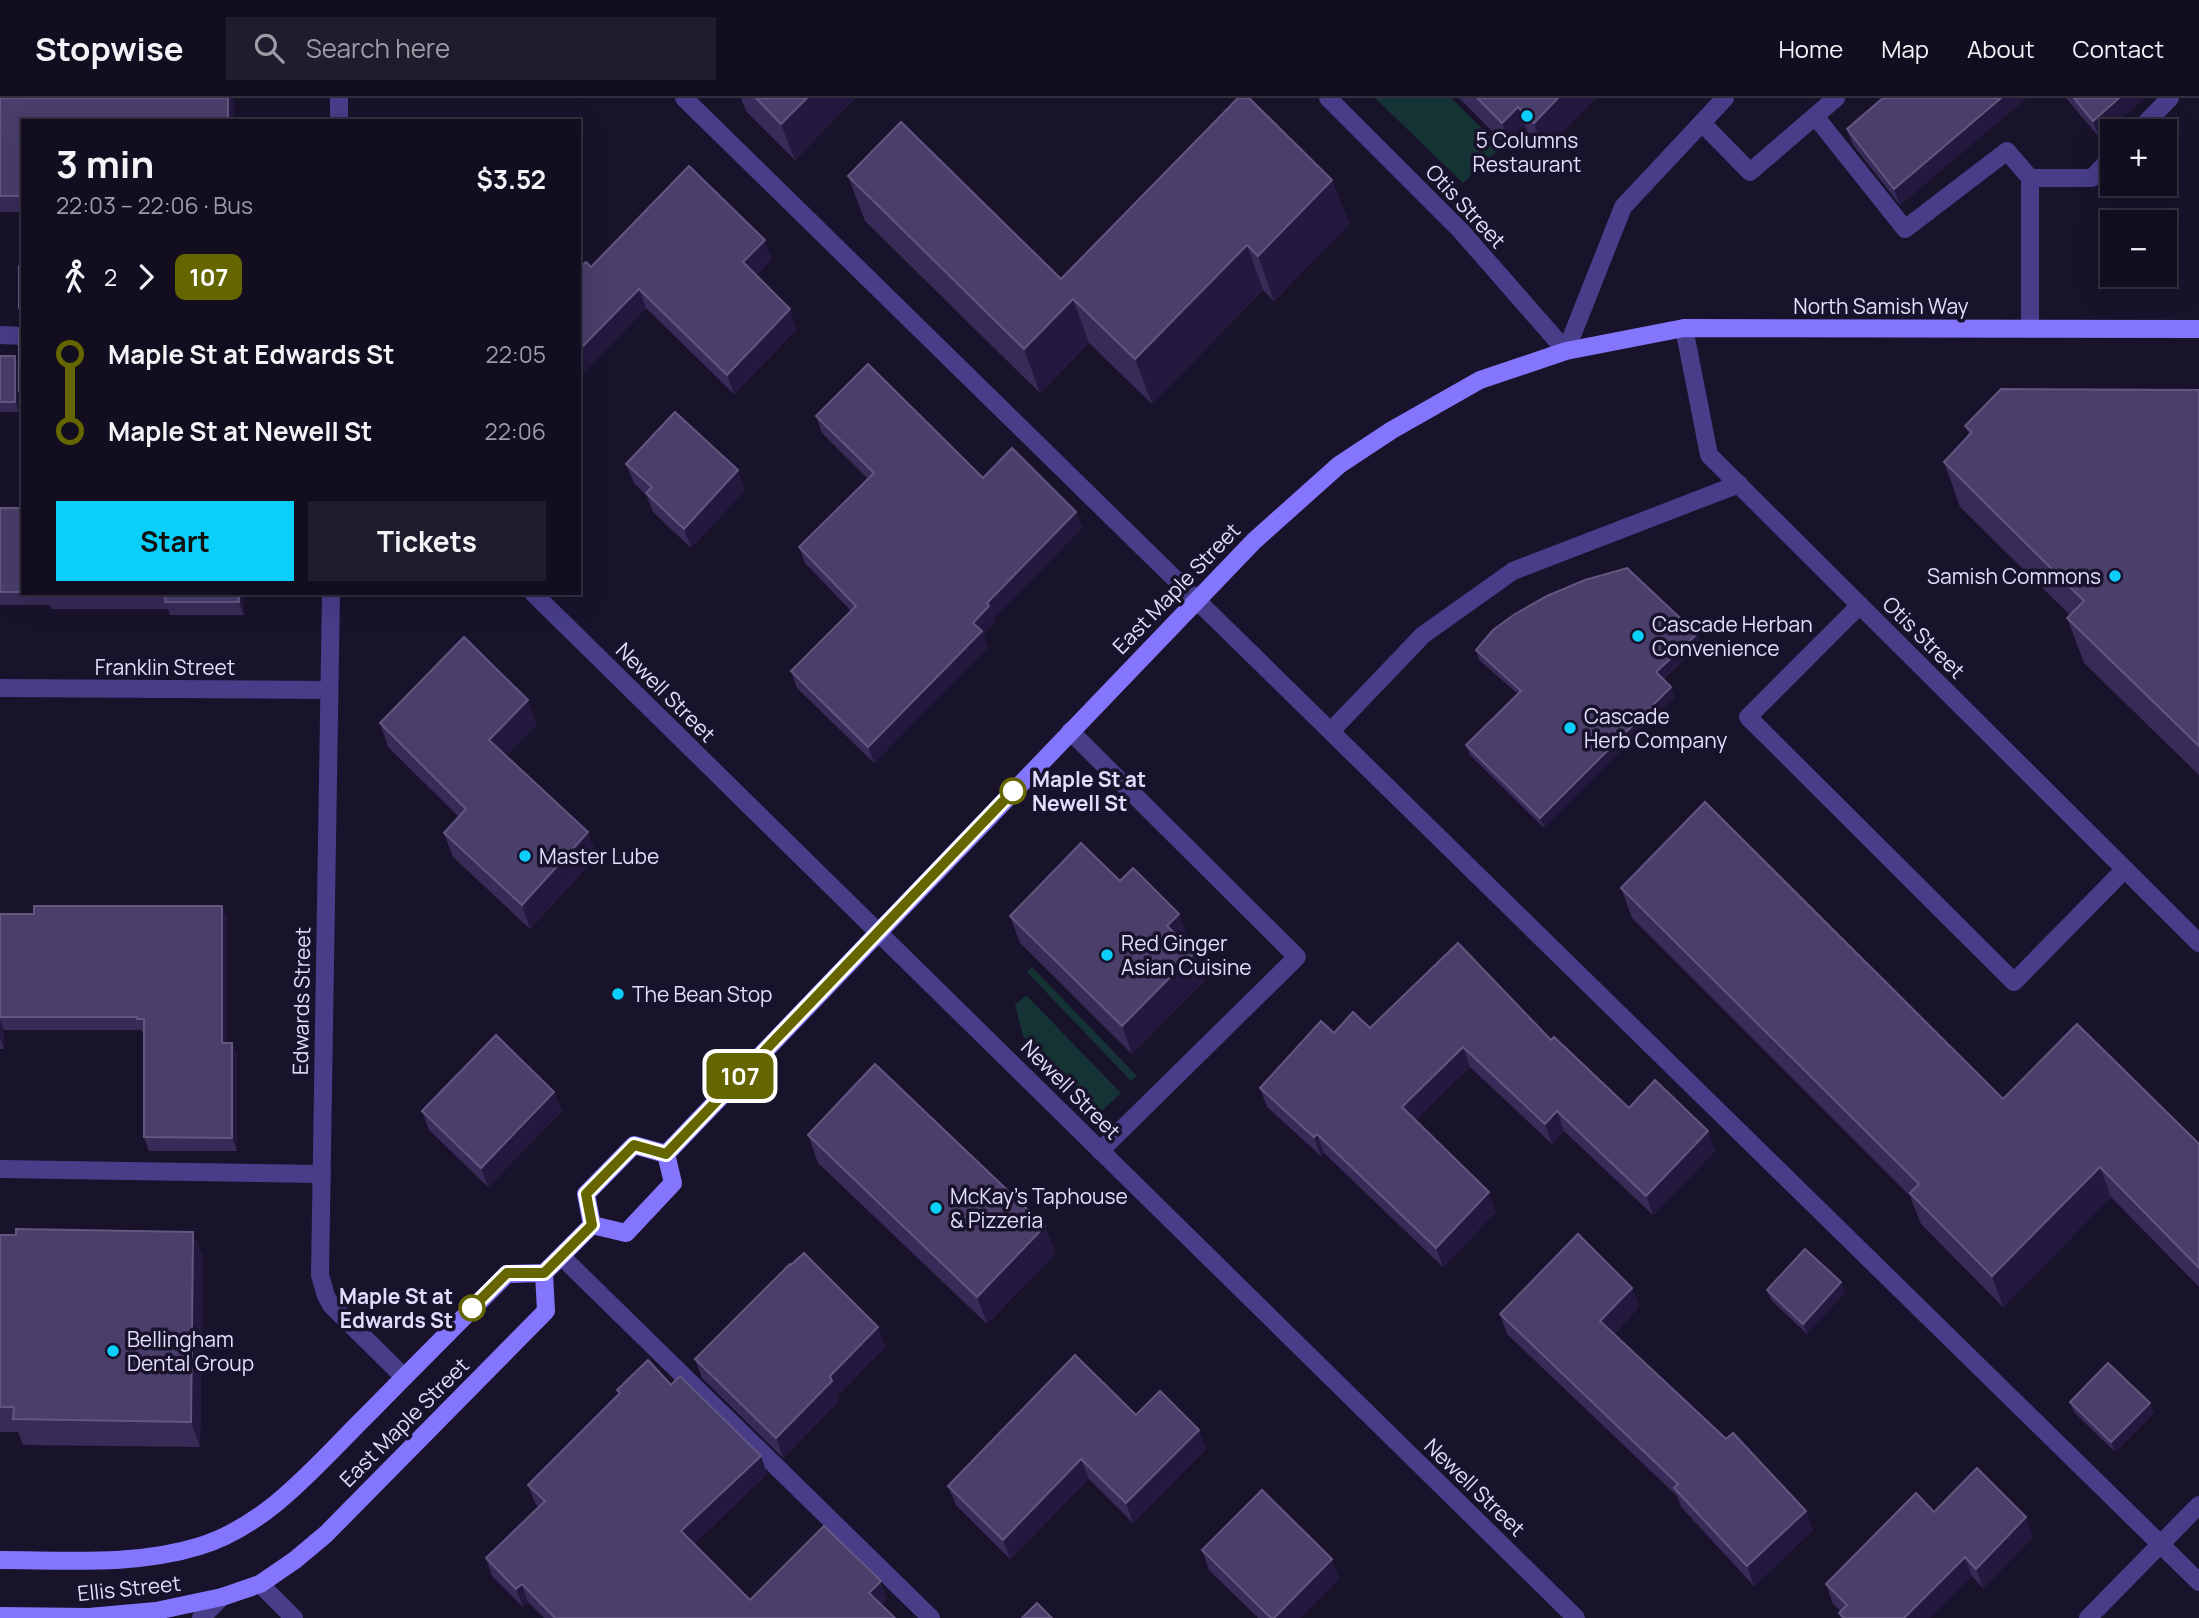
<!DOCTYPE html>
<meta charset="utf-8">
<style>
:root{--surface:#120e20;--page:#1f1c2d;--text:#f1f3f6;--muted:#9c9ca5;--line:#312e3e;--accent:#0bcffb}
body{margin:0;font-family:Manrope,sans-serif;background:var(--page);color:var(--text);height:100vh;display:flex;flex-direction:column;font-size:26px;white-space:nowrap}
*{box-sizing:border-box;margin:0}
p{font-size:23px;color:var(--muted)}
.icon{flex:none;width:38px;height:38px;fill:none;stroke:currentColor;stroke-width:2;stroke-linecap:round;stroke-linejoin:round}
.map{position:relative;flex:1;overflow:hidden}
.drawer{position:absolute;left:21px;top:21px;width:560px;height:476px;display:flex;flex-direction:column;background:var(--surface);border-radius:0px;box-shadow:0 7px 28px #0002,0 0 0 2px var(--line)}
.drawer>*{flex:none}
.badge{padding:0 14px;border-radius:10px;font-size:24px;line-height:46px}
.tools{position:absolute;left:2100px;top:21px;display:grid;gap:14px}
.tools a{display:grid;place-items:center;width:77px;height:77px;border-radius:0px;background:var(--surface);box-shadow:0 7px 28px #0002,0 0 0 2px var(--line);font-size:35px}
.map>.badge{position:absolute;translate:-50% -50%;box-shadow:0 0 0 4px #fff}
.legs{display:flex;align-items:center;gap:10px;height:77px;padding:0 35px;font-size:23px}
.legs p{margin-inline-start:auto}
.head{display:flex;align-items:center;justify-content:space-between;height:119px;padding:0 35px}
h1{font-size:38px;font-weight:700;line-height:52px}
.cta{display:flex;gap:14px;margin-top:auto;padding:14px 35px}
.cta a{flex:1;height:80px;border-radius:0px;background:var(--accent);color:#111;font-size:28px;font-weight:700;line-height:80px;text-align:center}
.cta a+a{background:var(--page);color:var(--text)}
ul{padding:0 35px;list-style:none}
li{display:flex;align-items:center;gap:24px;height:77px;font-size:26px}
li i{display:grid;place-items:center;width:10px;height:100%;margin:0 9px;background:currentColor}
li i::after{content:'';width:18px;height:18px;margin:-9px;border:5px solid;border-radius:50%;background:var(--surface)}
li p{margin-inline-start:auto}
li:first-child i{background:linear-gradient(#0000 50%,currentColor 0)}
li:last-child i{background:linear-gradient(currentColor 50%,#0000 0)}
header{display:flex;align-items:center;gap:42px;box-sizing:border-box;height:98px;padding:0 35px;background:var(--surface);border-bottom:2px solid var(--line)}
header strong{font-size:33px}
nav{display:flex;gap:38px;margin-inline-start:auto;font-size:24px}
.search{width:490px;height:63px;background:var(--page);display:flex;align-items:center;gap:18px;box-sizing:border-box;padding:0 24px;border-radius:0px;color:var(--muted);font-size:26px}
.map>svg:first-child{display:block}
</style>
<header>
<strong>Stopwise</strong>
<div class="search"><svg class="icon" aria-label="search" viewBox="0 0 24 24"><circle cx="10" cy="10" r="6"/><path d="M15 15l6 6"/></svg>Search here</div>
<nav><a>Home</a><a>Map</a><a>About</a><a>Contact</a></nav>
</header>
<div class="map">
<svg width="2199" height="1520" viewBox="0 0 2199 1520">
<rect width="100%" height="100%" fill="#18122b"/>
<g fill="#153335">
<path d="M 1375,0 L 1451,0 L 1501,49 L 1463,85 Z"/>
<path d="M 1032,869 L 1137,978 L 1131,983 L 1027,874 Z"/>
<path d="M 1026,897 L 1121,995 L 1102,1013 L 1023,938 L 1015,907 Z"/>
</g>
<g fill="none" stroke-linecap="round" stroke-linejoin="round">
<g stroke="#473d89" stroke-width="18">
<path d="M 684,0 L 2199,1484"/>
<path d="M 1815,18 L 1905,131 L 2007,53 L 2030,80 L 2092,80 L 2112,59"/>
<path d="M 1702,25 L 1750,74 L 1836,0"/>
<path d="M 2138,33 L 2170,0"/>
<path d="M 2030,80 L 2030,231"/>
<path d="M 0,237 L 23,238"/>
<path d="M 1860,507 L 1748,619 L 2014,884 L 2125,771"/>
<path d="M 1070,633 L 1297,859 L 1100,1053"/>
<path d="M 1331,633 L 1423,537 L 1513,473 L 1739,386"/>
<path d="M 0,1071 L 322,1076"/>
<path d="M 561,1158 L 931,1520"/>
</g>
<g stroke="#473d89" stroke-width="18">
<path d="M 1328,0 L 1461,133 L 1566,253 L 1623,109 L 1725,0"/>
<path d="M 339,23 L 339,0"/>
<path d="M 1684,230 L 1709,357 L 2199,845"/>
<path d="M 331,495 L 320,1177 L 326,1198 L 331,1207 L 404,1279"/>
<path d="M 533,495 L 1576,1520"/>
<path d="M 0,590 L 329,592"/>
<path d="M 260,1486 L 294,1520"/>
<path d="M 201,1520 L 222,1499"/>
<path d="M 2088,1520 L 2199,1407"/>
</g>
<g stroke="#8475fd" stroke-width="18">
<path d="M 666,1056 L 1254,443 L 1339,367 L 1392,332 L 1480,282 L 1566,253 L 1684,230 L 2199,231"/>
<path d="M 592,1127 L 626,1135 L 673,1085 L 666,1056"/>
<path d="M 592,1127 L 586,1096 L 634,1047 L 666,1056"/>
<path d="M 0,1462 C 66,1462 136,1468 200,1448 C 269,1427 319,1364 369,1315 C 415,1268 461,1222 507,1176 L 544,1175 L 592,1127"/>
<path d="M 0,1518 L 89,1519 L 156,1513 L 222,1499 L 260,1486 L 295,1462 L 326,1436 L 546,1213 L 544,1175"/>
</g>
</g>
<g fill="#382b58">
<path d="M 0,0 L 234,0 L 234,23 L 23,23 L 23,114 L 0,114 Z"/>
<path d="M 741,0 L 855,0 L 795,62 L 746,13 Z"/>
<path d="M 1459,0 L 1596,0 L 1544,52 L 1529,37 L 1512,53 Z"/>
<path d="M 1883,0 L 2026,0 L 1900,107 L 1853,47 L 1847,31 Z"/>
<path d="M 2066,0 L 2145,0 L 2099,39 Z"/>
<path d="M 848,78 L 1061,181 L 1332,82 L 1349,126 L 1274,203 L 1263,192 L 1152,306 L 1089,245 L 1040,295 L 865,123 Z"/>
<path d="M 772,161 L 756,177 L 797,231 L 734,296 L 646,210 L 579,279 L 579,170 Z"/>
<path d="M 0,258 L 19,268 L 19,314 L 0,314 Z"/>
<path d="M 2199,292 L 2199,677 L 2084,565 L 2067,520 L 2070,517 L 1960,409 L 1944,364 L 1969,337 L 1965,328 Z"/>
<path d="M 816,318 L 1076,414 L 1082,430 L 994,520 L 995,524 L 983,537 L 988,549 L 874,665 L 797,590 L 791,573 L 851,513 L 805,465 L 799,449 L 868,381 L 822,335 Z"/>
<path d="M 626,366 L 745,392 L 691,450 L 653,414 L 647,398 L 634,385 Z"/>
<path d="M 0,410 L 23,410 L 23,495 L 244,495 L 244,517 L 170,517 L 168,511 L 51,511 L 50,507 L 0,507 Z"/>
<path d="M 1701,546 L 1663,581 L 1671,589 L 1674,599 L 1544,730 L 1470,657 L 1466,647 L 1518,596 L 1479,562 L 1476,552 Z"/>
<path d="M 380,625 L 537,626 L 505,658 L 597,758 L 530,831 L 453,759 L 444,735 L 459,719 L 388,649 Z"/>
<path d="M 1120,783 L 1179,816 L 1189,844 L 1187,846 L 1205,882 L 1132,956 L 1020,845 L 1010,818 Z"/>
<path d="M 1621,790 L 2003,1001 L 2199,1046 L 2199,1189 L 2111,1099 L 2003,1209 L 1921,1126 L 1910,1098 L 1632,820 Z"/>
<path d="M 222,808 L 227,822 L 227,945 L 232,945 L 237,959 L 237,1053 L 149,1053 L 144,1039 L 144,934 L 142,934 L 141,932 L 4,932 L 4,951 L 0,951 L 0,816 L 34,816 Z"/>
<path d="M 1370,930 L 1551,942 L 1629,1010 L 1715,1053 L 1653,1117 L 1564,1033 L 1552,1046 L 1470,969 L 1415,1022 L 1496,1114 L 1443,1169 L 1324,1055 L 1321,1058 L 1267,1009 L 1260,990 L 1334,935 Z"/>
<path d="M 554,994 L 562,1013 L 488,1089 L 429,1032 L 422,1013 Z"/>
<path d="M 808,1037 L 1045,1128 L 1055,1156 L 987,1226 L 818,1065 Z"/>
<path d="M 0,1137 L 203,1159 L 200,1349 L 23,1347 L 18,1334 L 0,1334 Z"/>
<path d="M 1841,1184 L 1845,1194 L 1807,1236 L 1771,1202 L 1767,1192 Z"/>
<path d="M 1632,1190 L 1639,1209 L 1614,1236 L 1806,1413 L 1813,1432 L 1754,1488 L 1681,1409 L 1677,1398 L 1507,1236 L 1500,1216 Z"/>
<path d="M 878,1229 L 885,1249 L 837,1298 L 839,1303 L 783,1360 L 702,1280 L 695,1261 Z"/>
<path d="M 671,1287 L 761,1358 L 767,1376 L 694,1446 L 750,1502 L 887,1501 L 881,1507 L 895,1520 L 544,1520 L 528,1504 L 523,1509 L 492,1478 L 486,1460 L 539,1409 L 535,1405 L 528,1387 L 619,1296 L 617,1292 Z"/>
<path d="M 2070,1304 L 2150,1305 L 2154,1315 L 2115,1354 L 2074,1314 Z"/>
<path d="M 1136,1317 L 1199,1332 L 1206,1351 L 1133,1425 L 1089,1381 L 1010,1461 L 956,1407 L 948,1388 Z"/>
<path d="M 1934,1414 L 2033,1439 L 1983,1490 L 1972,1478 L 1930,1520 L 1841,1520 L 1839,1515 L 1841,1513 L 1833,1506 L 1826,1486 Z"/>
<path d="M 1202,1452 L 1339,1481 L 1300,1520 L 1258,1520 L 1209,1472 Z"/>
</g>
<g fill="#23193f">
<rect x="228" y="0" width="6" height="23"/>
<path d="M 807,0 L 855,0 L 795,62 L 781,26 Z"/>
<path d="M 1558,0 L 1596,0 L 1544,52 L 1534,25 Z"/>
<path d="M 2001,0 L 2026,0 L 1900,107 L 1894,91 Z"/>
<path d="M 2119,0 L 2145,0 L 2099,39 L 2093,23 Z"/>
<path d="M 1518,9 L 1529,37 L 1512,53 L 1502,25 Z"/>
<path d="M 1332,82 L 1349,126 L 1274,203 L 1258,158 Z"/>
<path d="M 765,142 L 772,161 L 750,184 L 743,164 Z"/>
<path d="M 1247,147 L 1263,192 L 1152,306 L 1135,261 Z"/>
<path d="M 639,191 L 646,210 L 579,279 L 579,252 Z"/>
<path d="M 1073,201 L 1089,245 L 1040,295 L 1024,251 Z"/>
<path d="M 790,211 L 797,231 L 734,296 L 727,277 Z"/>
<path d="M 15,258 L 19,268 L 19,314 L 15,304 Z"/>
<path d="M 738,372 L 745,392 L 691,450 L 684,431 Z"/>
<path d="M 1076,414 L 1082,430 L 994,520 L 995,524 L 983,537 L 988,549 L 874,665 L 868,649 L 987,505 Z"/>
<path d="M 239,495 L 244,495 L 244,517 L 239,504 Z"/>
<path d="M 1697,536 L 1701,546 L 1659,584 L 1656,574 Z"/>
<path d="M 1671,589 L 1674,599 L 1544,730 L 1540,720 Z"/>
<path d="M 528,602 L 537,626 L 497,666 L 489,642 Z"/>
<path d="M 588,734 L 597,758 L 530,831 L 522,807 Z"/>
<path d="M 222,808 L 227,822 L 227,959 L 222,945 Z"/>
<path d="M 1179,816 L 1189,844 L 1177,855 L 1167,828 Z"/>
<path d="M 1195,854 L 1205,882 L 1132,956 L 1122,928 Z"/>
<path d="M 0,922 L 4,932 L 4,951 L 0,941 Z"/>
<path d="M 232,945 L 237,959 L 237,1053 L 232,1040 Z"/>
<path d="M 1463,949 L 1470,969 L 1409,1029 L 1402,1009 Z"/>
<path d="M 554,994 L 562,1013 L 488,1089 L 481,1070 Z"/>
<path d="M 1557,1013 L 1564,1033 L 1552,1046 L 1545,1026 Z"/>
<path d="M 1708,1033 L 1715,1053 L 1653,1117 L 1646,1098 Z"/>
<path d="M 1317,1036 L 1324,1055 L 1321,1058 L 1314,1039 Z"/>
<path d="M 2100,1069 L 2111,1099 L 2003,1209 L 1992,1178 Z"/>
<path d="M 1489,1094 L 1496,1114 L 1443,1169 L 1436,1150 Z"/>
<path d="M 1045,1128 L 1055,1156 L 987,1226 L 977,1199 Z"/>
<path d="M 193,1134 L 203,1159 L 200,1349 L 191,1324 Z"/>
<path d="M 1841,1184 L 1845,1194 L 1807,1236 L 1803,1226 Z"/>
<path d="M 1632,1190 L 1639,1209 L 1608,1242 L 1600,1223 Z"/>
<path d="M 878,1229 L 885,1249 L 837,1298 L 839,1303 L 783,1360 L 776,1340 L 830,1278 Z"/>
<path d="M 2150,1305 L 2154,1315 L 2115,1354 L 2111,1344 Z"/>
<path d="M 1199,1332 L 1206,1351 L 1133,1425 L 1126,1405 Z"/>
<path d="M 761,1358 L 767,1376 L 688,1452 L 681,1433 Z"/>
<path d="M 1081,1361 L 1089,1381 L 1010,1461 L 1003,1442 Z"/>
<path d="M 1806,1413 L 1813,1432 L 1754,1488 L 1747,1468 Z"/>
<path d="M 2026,1419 L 2033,1439 L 1983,1490 L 1976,1471 Z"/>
<path d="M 1965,1459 L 1972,1478 L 1930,1520 L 1904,1520 Z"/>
<path d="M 1332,1461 L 1339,1481 L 1300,1520 L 1274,1520 Z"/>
<path d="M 881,1483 L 887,1501 L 876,1513 L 869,1495 Z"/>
<path d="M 522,1486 L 528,1504 L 523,1509 L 516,1491 Z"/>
</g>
<g fill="#4a3e6a" stroke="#625781" stroke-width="2">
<path d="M 0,0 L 228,0 L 228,23 L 23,23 L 23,98 L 0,98 Z"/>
<path d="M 756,0 L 807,0 L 781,26 Z"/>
<path d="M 1238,0 L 1249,0 L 1332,82 L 1258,158 L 1247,147 L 1135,261 L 1073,201 L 1024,251 L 848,78 L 901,24 L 1061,181 Z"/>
<path d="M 1477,0 L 1558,0 L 1534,25 L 1518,9 L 1502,25 Z"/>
<path d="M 1883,0 L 2001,0 L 1894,91 L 1847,31 Z"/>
<path d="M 2074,0 L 2119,0 L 2093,23 Z"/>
<path d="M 689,68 L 765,142 L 743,164 L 790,211 L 727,277 L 639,191 L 579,252 L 579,170 L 586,164 L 591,169 Z"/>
<path d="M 19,168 L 23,168 L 23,213 L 19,210 Z"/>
<path d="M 23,230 L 23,293 L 19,293 L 19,232 Z"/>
<rect x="0" y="258" width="15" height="46"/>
<path d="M 868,266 L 983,380 L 1012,350 L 1076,414 L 987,505 L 989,508 L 973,525 L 982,533 L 868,649 L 791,573 L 856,508 L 799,449 L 874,375 L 816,318 Z"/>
<path d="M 2001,291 L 2199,292 L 2199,648 L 2067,520 L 2084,503 L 1944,364 L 1972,334 L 1965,328 Z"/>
<path d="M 675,314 L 738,372 L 684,431 L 646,395 L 652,389 L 626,366 Z"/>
<rect x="0" y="410" width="23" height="84"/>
<path d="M 1627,470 L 1697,536 L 1656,574 L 1671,589 L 1540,720 L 1466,647 L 1521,593 L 1476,552 L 1493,532 L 1515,516 L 1547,498 L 1585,482 Z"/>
<path d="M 46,495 L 239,495 L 239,504 L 165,504 L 165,497 L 46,497 Z"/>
<path d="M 464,539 L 528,602 L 489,642 L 588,734 L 522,807 L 444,735 L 466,711 L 380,625 Z"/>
<path d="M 1705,704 L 2003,1001 L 2077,926 L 2199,1046 L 2199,1170 L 2100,1069 L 1992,1178 L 1910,1095 L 1919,1086 L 1621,790 Z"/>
<path d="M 1081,745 L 1120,783 L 1133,770 L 1179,816 L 1167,828 L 1195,854 L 1122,928 L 1010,818 Z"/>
<path d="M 34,808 L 222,808 L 222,945 L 232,945 L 232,1040 L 144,1039 L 144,921 L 137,921 L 137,919 L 0,919 L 0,816 L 34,816 Z"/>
<path d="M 1458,845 L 1551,942 L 1554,939 L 1629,1010 L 1655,982 L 1708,1033 L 1646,1098 L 1557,1013 L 1545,1026 L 1463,949 L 1402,1009 L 1489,1094 L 1436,1150 L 1317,1036 L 1314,1039 L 1260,990 L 1321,923 L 1334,935 L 1353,914 L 1370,930 Z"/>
<path d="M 496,937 L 554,994 L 481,1070 L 422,1013 Z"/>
<path d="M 875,966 L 1045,1128 L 977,1199 L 808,1037 Z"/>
<path d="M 16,1131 L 193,1134 L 191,1324 L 13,1321 L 14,1309 L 0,1309 L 0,1137 L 16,1137 Z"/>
<path d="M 1578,1136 L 1632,1190 L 1600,1223 L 1726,1341 L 1733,1335 L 1806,1413 L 1747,1468 L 1674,1390 L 1678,1386 L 1500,1216 Z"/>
<path d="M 1805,1151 L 1841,1184 L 1803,1226 L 1767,1192 Z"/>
<path d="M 804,1155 L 878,1229 L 830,1278 L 832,1283 L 776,1340 L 695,1261 L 790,1166 L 791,1167 Z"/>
<path d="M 1075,1257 L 1136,1317 L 1160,1293 L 1199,1332 L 1126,1405 L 1081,1361 L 1003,1442 L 948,1388 Z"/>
<path d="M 648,1262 L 671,1287 L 680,1278 L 761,1358 L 681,1433 L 750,1502 L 824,1428 L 881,1483 L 869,1495 L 895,1520 L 555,1520 L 522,1486 L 516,1491 L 486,1460 L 545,1403 L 528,1387 L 620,1295 L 617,1292 Z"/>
<path d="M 2108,1265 L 2150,1305 L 2111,1344 L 2070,1304 Z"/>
<path d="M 1977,1370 L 2026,1419 L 1976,1471 L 1965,1459 L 1904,1520 L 1844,1520 L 1839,1515 L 1847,1507 L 1826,1486 L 1916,1395 L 1934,1414 Z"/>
<path d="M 1262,1392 L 1332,1461 L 1274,1520 L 1271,1520 L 1202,1452 Z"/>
<path d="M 1037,1505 L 1052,1520 L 1022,1520 Z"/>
</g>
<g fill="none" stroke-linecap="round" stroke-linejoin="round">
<g stroke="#fff" stroke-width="16">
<path id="line-1" d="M 472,1210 L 507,1175 L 544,1175 L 592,1127 L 586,1096 L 634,1047 L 666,1056 L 1013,693"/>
</g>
<use href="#line-1" stroke="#660" stroke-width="10"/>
</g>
<g fill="#0bcffb" stroke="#18122b" stroke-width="2.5">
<circle cx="1527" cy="18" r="7"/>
<circle cx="2115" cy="478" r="7"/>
<circle cx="1638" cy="538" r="7"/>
<circle cx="1570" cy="630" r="7"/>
<circle cx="525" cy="758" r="7"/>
<circle cx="1107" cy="857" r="7"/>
<circle cx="618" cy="896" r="7"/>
<circle cx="936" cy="1110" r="7"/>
<circle cx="113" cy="1253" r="7"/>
</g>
<g fill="#fff" stroke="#660" stroke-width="3.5">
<circle cx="1013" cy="693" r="12"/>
<circle cx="472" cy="1210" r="12"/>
</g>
<g text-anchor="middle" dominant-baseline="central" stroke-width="7" stroke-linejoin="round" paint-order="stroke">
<g font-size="21" fill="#e3dcfe" stroke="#18122b" text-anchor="start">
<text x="1527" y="42" text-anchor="middle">5 Columns<tspan x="1527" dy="24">Restaurant</tspan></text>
<text x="2101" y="478" text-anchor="end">Samish Commons</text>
<text x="1652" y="526">Cascade Herban<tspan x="1652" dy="24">Convenience</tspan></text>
<text x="1584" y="618">Cascade<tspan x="1584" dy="24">Herb Company</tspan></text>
<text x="539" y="758">Master Lube</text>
<text x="1121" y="845">Red Ginger<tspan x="1121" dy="24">Asian Cuisine</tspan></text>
<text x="632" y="896">The Bean Stop</text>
<text x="950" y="1098">McKay’s Taphouse<tspan x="950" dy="24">&amp; Pizzeria</tspan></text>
<text x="127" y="1241">Bellingham<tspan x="127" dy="24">Dental Group</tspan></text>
</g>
<g font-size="21" fill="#e3dcfe" stroke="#18122b">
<text transform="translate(1466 108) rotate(47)">Otis Street</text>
<text x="1881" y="208">North Samish Way</text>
<text transform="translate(1176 490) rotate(-46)">East Maple Street</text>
<text transform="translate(1924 539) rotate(45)">Otis Street</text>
<text x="165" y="569">Franklin Street</text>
<text transform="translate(666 594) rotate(45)">Newell Street</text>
<text transform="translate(301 903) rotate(-89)">Edwards Street</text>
<text transform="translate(1071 991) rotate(45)">Newell Street</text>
<text transform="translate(404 1324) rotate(-45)">East Maple Street</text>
<text transform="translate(1475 1389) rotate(44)">Newell Street</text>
<text transform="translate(129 1490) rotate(-6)">Ellis Street</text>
</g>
<g font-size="21" font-weight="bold" fill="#e3dcfe" stroke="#18122b" text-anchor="start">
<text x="1032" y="681">Maple St at<tspan x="1032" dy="24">Newell St</tspan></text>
<text x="453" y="1198" text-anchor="end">Maple St at<tspan x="453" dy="24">Edwards St</tspan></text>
</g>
</g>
</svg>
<div class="tools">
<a>+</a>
<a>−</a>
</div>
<b class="badge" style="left:740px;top:978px;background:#660;color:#fff">107</b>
<section class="drawer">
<div class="head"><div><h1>3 min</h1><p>22:03 – 22:06 · Bus</p></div><b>$3.52</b></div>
<div class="legs"><svg class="icon" aria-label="walk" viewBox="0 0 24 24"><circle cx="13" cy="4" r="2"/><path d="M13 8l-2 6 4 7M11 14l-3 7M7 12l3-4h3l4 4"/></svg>2<svg class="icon" aria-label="forward" viewBox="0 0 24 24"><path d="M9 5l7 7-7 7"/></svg><b class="badge" style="background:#660;color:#fff">107</b></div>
<ul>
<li><i style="color:#660"></i><b>Maple St at Edwards St</b><p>22:05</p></li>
<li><i style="color:#660"></i><b>Maple St at Newell St</b><p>22:06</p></li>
</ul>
<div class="cta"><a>Start</a><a>Tickets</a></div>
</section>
</div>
